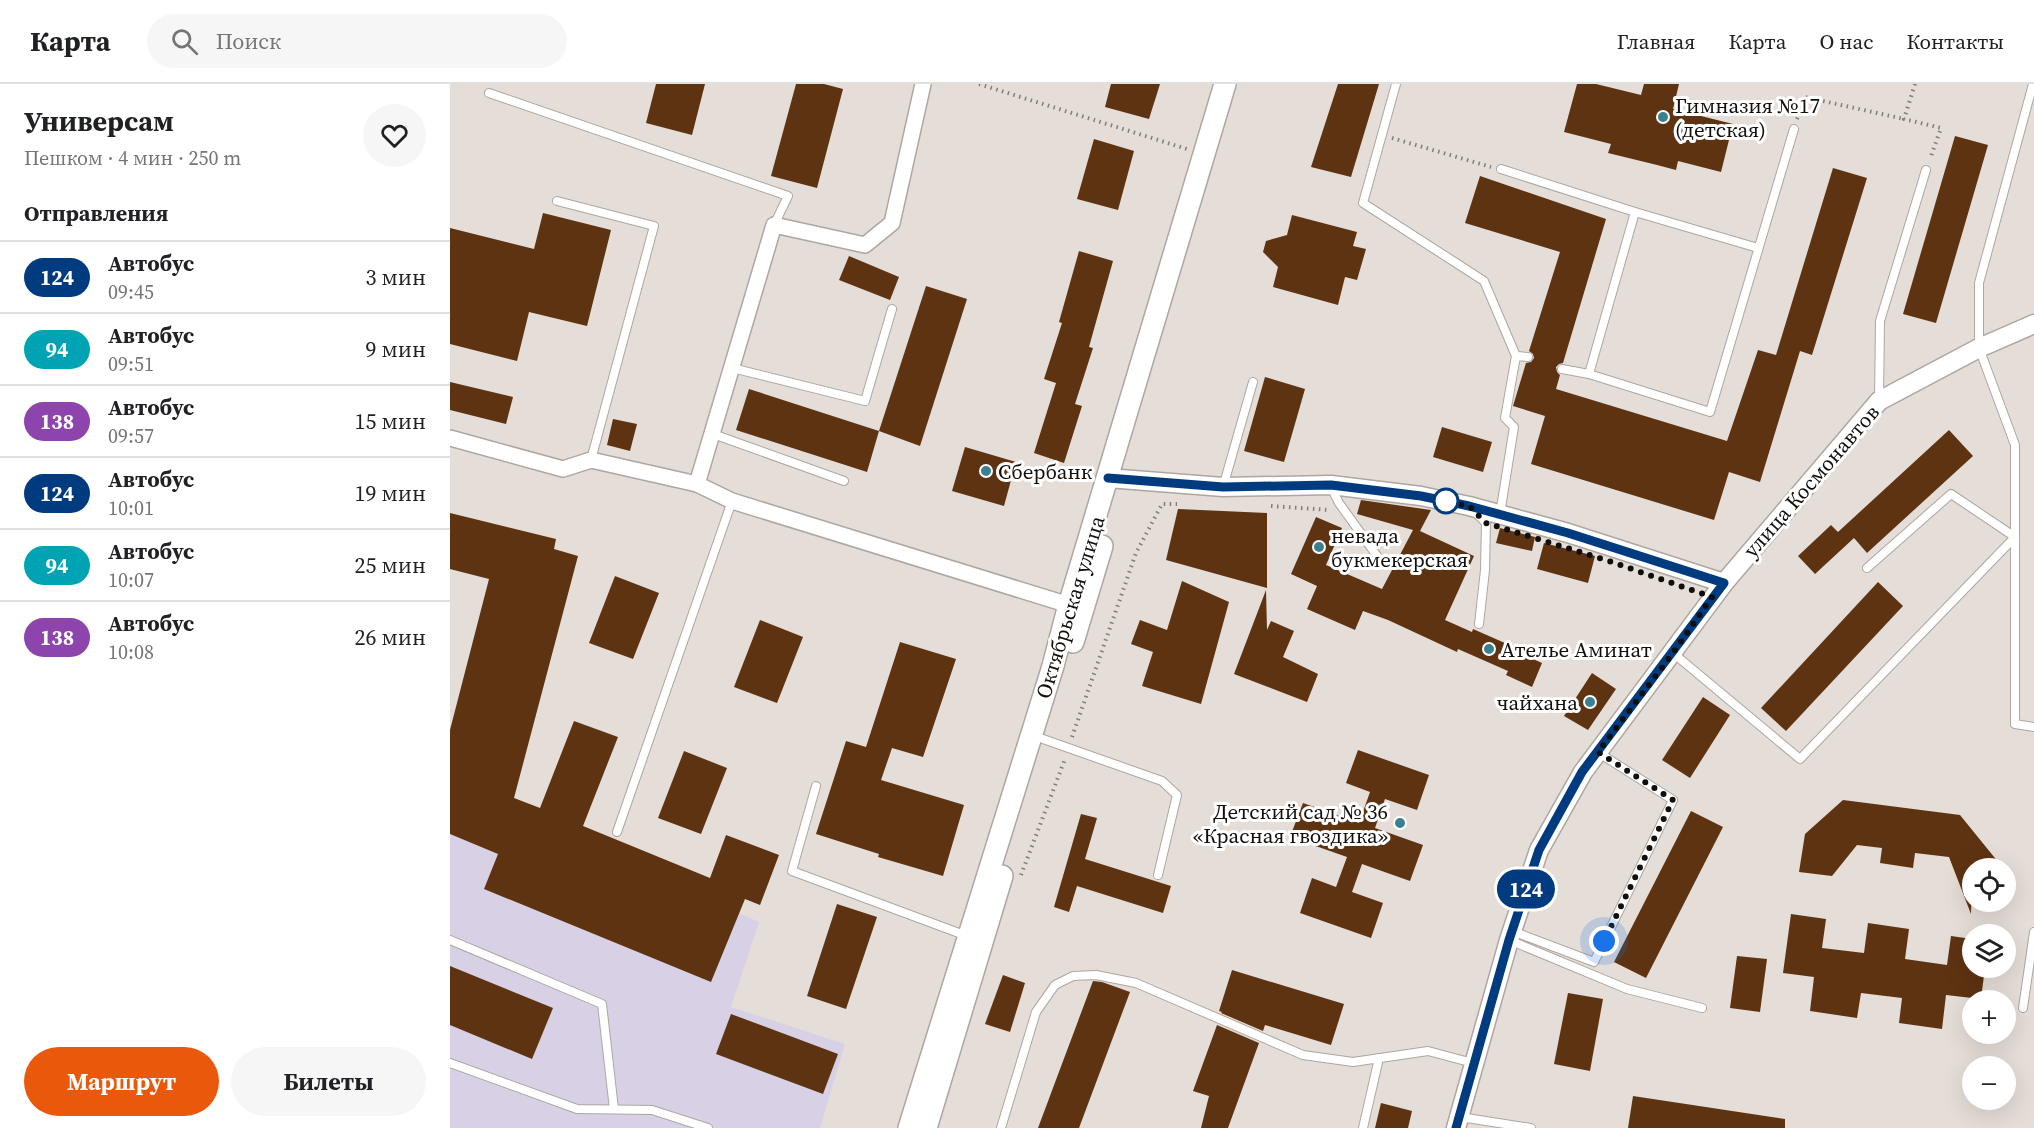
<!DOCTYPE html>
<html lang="ru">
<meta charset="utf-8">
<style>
:root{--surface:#fff;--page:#f6f6f6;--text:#202124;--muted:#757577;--line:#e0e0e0;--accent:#ea580c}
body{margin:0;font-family:"Source Serif 4",serif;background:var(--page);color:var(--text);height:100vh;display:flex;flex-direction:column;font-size:22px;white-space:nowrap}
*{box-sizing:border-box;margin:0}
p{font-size:20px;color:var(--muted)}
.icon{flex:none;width:33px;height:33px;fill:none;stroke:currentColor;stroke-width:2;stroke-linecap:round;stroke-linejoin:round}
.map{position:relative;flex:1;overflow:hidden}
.side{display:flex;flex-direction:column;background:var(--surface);width:450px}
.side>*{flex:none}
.badge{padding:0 12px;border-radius:20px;font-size:21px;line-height:39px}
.fabs{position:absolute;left:1512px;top:774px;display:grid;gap:12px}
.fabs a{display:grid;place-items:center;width:54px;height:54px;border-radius:50%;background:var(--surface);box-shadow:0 6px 24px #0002;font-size:30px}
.you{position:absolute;width:30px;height:30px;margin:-15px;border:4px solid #fff;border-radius:50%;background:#1a73e8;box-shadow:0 0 0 9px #1a73e833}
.map>.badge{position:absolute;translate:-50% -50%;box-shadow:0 0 0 3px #fff}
h2{padding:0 24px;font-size:22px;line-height:54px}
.round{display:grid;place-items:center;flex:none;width:63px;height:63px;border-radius:32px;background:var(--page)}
.head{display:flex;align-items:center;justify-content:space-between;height:102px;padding:0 24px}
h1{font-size:28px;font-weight:700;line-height:45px}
.cta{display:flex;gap:12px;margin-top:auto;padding:12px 24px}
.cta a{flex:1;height:69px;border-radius:36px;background:var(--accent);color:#fff;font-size:24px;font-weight:700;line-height:69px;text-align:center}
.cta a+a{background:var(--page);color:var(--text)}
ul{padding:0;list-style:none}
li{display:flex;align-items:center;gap:18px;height:72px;padding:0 24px;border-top:2px solid var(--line)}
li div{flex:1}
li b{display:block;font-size:22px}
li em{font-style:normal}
li .badge{min-width:66px;font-weight:700;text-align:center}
header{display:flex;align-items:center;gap:36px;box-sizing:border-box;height:84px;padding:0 30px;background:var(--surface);border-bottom:2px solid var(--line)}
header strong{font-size:28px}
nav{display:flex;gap:33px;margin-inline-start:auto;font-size:21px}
.search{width:420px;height:54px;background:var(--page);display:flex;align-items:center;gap:15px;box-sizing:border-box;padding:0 21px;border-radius:33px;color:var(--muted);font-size:22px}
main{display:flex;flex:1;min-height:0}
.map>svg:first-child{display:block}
</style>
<header>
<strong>Карта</strong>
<div class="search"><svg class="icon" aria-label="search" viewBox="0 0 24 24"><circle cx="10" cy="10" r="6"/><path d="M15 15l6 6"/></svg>Поиск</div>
<nav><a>Главная</a><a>Карта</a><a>О нас</a><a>Контакты</a></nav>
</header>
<main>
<section class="side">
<div class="head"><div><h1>Универсам</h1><p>Пешком · 4 мин · 250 m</p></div><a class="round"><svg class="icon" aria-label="heart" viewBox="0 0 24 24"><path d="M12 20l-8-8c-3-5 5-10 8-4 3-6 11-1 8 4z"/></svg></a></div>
<h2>Отправления</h2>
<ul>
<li><span class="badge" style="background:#003b80;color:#fff">124</span><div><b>Автобус</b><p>09:45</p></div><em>3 мин</em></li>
<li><span class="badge" style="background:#00a3b4;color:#fff">94</span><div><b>Автобус</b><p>09:51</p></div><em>9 мин</em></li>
<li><span class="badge" style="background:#8e44ad;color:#fff">138</span><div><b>Автобус</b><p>09:57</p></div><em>15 мин</em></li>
<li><span class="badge" style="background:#003b80;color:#fff">124</span><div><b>Автобус</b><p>10:01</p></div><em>19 мин</em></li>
<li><span class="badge" style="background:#00a3b4;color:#fff">94</span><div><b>Автобус</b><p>10:07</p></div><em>25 мин</em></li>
<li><span class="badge" style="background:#8e44ad;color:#fff">138</span><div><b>Автобус</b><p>10:08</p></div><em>26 мин</em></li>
</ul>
<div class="cta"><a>Маршрут</a><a>Билеты</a></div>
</section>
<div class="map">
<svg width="1584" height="1044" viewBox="0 0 1584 1044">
<rect width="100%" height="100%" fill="#e5ddd7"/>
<path fill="#d8d1e6" d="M 0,697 L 309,838 L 281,923 L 395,960 L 370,1044 L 0,1044 Z"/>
<g fill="#5e3312">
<path d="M 206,0 L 255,0 L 242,51 L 196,39 Z"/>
<path d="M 346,0 L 374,0 L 393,5 L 367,104 L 321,92 Z"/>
<path d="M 661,0 L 710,0 L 699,35 L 655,23 Z"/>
<path d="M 888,0 L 929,0 L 901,93 L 861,83 Z"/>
<path d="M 1127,0 L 1146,0 L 1191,11 L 1194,0 L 1229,0 L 1223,25 L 1283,40 L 1271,88 L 1228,77 L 1226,86 L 1207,81 L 1158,69 L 1161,60 L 1114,48 Z"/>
<path d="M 1505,52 L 1538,61 L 1486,239 L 1453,230 Z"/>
<path d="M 644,55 L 684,67 L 668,126 L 627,115 Z"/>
<path d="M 1383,84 L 1417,94 L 1362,271 L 1350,267 L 1310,398 L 1279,388 L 1264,436 L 1081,380 L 1095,332 L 1063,322 L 1076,279 L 1081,278 L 1084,274 L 1083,270 L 1079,267 L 1110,168 L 1015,139 L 1030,92 L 1156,135 L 1113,279 L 1109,280 L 1106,283 L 1107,288 L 1110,291 L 1106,305 L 1277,357 L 1308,266 L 1326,271 Z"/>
<path d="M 93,129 L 161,146 L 137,242 L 79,228 L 67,277 L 0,260 L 0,144 L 84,165 Z"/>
<path d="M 842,131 L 907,148 L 903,162 L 916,165 L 907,196 L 895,193 L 888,221 L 823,203 L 828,183 L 813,168 L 816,157 L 837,151 Z"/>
<path d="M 629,167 L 663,177 L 639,263 L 643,264 L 625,320 L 632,322 L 614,379 L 584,369 L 606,299 L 594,295 L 612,239 L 609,238 Z"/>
<path d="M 399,172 L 449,193 L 440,216 L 389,196 Z"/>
<path d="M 476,202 L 517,215 L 470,362 L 429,347 Z"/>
<path d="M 815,293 L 855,305 L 834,378 L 794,367 Z"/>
<path d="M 0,298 L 63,313 L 56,340 L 0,326 Z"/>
<path d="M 299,305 L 429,347 L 417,388 L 286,346 Z"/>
<path d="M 163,335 L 187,340 L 180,367 L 157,361 Z"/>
<path d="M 992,343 L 1042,358 L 1033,388 L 983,373 Z"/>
<path d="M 1499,346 L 1523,372 L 1417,469 L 1404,454 L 1365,490 L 1348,472 L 1381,441 L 1388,448 Z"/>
<path d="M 515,363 L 566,378 L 554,422 L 502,407 Z"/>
<path d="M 911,416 L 981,426 L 970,447 L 1024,472 L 995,536 L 1022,548 L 1023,545 L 1064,563 L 1063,566 L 1092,579 L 1082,603 L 1056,591 L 1058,587 L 1008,565 L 1007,568 L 938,536 L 913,527 L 905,546 L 857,525 L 867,502 L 841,490 L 866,433 L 892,444 L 876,481 L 932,505 L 963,446 L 907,430 Z"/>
<path d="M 728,425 L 817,429 L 817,504 L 716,476 Z"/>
<path d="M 0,429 L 106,455 L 104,465 L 128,472 L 64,714 L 90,724 L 124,637 L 168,653 L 133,742 L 260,794 L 276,751 L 329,771 L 310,821 L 295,815 L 261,898 L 34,805 L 48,770 L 0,750 L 0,646 L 39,495 L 0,485 Z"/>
<path d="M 1050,444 L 1085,453 L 1082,467 L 1046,459 Z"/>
<path d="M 1094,459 L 1145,472 L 1138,499 L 1087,485 Z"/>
<path d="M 165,492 L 209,509 L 183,575 L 139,559 Z"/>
<path d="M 732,497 L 779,518 L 751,620 L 692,602 L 703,568 L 681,560 L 690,536 L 717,546 Z"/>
<path d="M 1428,498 L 1453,522 L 1336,647 L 1311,624 Z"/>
<path d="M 816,506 L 817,546 L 821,537 L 844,547 L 833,573 L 868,590 L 857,618 L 784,590 Z"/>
<path d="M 310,536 L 353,553 L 327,619 L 284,603 Z"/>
<path d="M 450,558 L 506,575 L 473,673 L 442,664 L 431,696 L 514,721 L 493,792 L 428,773 L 429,770 L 366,750 L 396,657 L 416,663 Z"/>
<path d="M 1142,589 L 1166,605 L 1138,646 L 1114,632 Z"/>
<path d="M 1253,613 L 1280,631 L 1240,694 L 1212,676 Z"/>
<path d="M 908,666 L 979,691 L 967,726 L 935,715 L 925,744 L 973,761 L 960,797 L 912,780 L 902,808 L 933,819 L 921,854 L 850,829 L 862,794 L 886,803 L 897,773 L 840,753 L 853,719 L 909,739 L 920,708 L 896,699 Z"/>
<path d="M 234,667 L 277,684 L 251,750 L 208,734 Z"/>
<path d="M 1393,716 L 1510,731 L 1553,784 L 1522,784 L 1521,830 L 1499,773 L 1465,769 L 1463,784 L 1430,779 L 1432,764 L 1407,761 L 1382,792 L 1349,788 L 1355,750 Z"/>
<path d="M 1241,727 L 1273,743 L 1196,894 L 1164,878 Z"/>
<path d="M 631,730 L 647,734 L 635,775 L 721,802 L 713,829 L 627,802 L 619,828 L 604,823 Z"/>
<path d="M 387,820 L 427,833 L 396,925 L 357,912 Z"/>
<path d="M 1341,830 L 1376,835 L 1372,864 L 1414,869 L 1418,839 L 1459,845 L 1455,875 L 1497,881 L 1501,852 L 1522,855 L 1522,884 L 1535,884 L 1531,915 L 1496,911 L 1492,945 L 1449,939 L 1452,914 L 1411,909 L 1407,934 L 1360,927 L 1364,893 L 1333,889 Z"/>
<path d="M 1287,872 L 1317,875 L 1310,928 L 1280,924 Z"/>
<path d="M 0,882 L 103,924 L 82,975 L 0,941 Z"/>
<path d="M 782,886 L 894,920 L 881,961 L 815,941 L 813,947 L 771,929 L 772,928 L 769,927 Z"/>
<path d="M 553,891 L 575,899 L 560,948 L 535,940 Z"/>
<path d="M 643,897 L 652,898 L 680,908 L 629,1044 L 588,1044 Z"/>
<path d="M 1118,909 L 1153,915 L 1140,987 L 1104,980 Z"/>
<path d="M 281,930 L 388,970 L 373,1010 L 266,970 Z"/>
<path d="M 767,941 L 809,959 L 778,1044 L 751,1044 L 759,1012 L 743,1007 Z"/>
<path d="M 1183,1012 L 1335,1035 L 1335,1044 L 1178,1044 Z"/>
<path d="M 931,1019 L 962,1027 L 958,1044 L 925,1044 Z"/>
</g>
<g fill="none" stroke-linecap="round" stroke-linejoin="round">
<g stroke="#aea6a1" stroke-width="10">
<g id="service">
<path d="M 946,0 L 913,119 L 1034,197 L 1066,272"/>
<path d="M 1583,0 L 1529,199 L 1529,264 L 1565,361 L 1565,640 L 1584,643"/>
<path d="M 39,9 L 338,112 L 324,141"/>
<path d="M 1051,85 L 1185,128 L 1139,290"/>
<path d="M 107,117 L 204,142 L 141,376"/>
<path d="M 1185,128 L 1308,164"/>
<path d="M 282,284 L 415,317 L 442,225"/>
<path d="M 1112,285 L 1139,290 L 1260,328 L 1344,45"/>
<path d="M 1429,315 L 1430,237 L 1476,86"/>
<path d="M 263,350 L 394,397"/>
<path d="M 773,403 L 803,298"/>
<path d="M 881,403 L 889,419 L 930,476"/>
<path d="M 1027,430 L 1036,439 L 1035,486 L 1029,540"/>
<path d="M 1050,430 L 1064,343 L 1055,334 L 1066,272 L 1078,273"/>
<path d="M 1223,569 L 1350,675 L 1565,453 L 1501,410 L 1417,484"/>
<path d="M 593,655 L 712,697 L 727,711 L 708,791"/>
<path d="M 366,702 L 342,787 L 517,852"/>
<path d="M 167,748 L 282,417"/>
<path d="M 1062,847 L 1144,878 L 1223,716 L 1149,669"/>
<path d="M 0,856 L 152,920 L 164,1025"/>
<path d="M 1059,856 L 1177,905 L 1252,924"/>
<path d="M 1573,924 L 1584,848"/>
<path d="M 0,979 L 127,1025 L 202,1026 L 258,1044"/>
<path d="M 1010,1033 L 1081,1044"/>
<path d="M 551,1044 L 586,928 L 605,901 L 623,892 L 646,891 L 686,899 L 853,971 L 903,978 L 978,967 L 1023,979"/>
<path d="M 913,1044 L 929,974"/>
</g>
</g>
<g stroke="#aea6a1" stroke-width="18">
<g id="minor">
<path d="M 0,354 L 113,385 L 141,376 L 247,400 L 282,417 L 619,521"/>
<path d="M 247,400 L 324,141 L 415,161 L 442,139 L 473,0"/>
</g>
</g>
<g stroke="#aea6a1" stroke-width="21">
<g id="tertiary">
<path d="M 658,394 L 773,403 L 881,401 L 971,412 L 1019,422 L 1118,449 L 1274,499 L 1429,317 L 1529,264 L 1584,240"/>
<path d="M 1006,1044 L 1059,856 L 1089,766 L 1133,688 L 1274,499"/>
</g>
</g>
<g stroke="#aea6a1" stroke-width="24">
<g id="secondary">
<path d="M 623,558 L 652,462"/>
<path d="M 459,1044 L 603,582 L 619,521 L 775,0"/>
<path d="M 476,1044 L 552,792"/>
</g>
</g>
<g stroke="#837e79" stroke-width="4" stroke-dasharray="1.5 4.5" stroke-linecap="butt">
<path d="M 529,0 L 737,65"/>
<path d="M 1465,0 L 1454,35 L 1491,44 L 1480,75"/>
<path d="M 1347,35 L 1355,13 L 1454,35"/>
<path d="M 942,54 L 1041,83"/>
<path d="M 821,422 L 880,426"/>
<path d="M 622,653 L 686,469 L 712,420 L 727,420"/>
<path d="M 571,791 L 615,675"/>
</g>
<use href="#service" stroke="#fff" stroke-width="8"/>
<use href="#minor" stroke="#fff" stroke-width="15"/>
<use href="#tertiary" stroke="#fff" stroke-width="18"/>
<use href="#secondary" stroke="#fff" stroke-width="21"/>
</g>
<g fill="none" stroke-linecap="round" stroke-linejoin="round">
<g stroke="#fff" stroke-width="14">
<path id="line" d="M 658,394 L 773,403 L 881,401 L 971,412 L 1019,422 L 1118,449 L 1274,499 L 1132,688 L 1089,766 L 1059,856 L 1006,1044"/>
</g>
<use href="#line" stroke="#003b80" stroke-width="9"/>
<path stroke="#110e0c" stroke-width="6" stroke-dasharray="0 10.8" d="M 996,417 L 993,417 L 1019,422 L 1036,439 L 1156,476 L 1262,513 L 1223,569 L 1148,668 L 1223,716 L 1154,857"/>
</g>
<g fill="#3b808e" stroke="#fff" stroke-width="2">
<circle cx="1213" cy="33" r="6"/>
<circle cx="536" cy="387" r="6"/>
<circle cx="869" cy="463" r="6"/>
<circle cx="1039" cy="565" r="6"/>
<circle cx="1140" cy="618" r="6"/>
<circle cx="950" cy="739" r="6"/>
</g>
<circle fill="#fff" stroke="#003b80" stroke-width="3" cx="996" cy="417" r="12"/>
<g text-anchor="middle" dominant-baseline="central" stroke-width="6" stroke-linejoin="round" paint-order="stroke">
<g font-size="21" fill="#110e0c" stroke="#fff" text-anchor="start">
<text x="1225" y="21">Гимназия №17<tspan x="1225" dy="24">(детская)</tspan></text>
<text x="548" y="387">Сбербанк</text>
<text x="881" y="451">невада<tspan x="881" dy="24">букмекерская</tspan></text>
<text x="1051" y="565">Ателье Аминат</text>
<text x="1128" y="618" text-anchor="end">чайхана</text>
<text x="938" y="727" text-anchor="end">Детский сад № 36<tspan x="938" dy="24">«Красная гвоздика»</tspan></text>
</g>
<g font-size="21" fill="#110e0c" stroke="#fff">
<text transform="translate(1361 397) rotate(-49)">улица Космонавтов</text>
<text transform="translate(620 523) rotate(-73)">Октябрьская улица</text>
</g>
</g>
</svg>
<div class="fabs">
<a><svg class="icon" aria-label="locate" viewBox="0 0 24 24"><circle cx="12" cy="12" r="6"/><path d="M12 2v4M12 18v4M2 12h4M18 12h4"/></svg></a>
<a><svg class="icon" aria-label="layers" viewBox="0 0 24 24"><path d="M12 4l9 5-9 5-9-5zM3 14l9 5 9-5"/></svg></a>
<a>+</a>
<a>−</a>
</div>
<div class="you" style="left:1154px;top:857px"></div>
<b class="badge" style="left:1076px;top:805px;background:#003b80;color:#fff">124</b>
</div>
</main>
